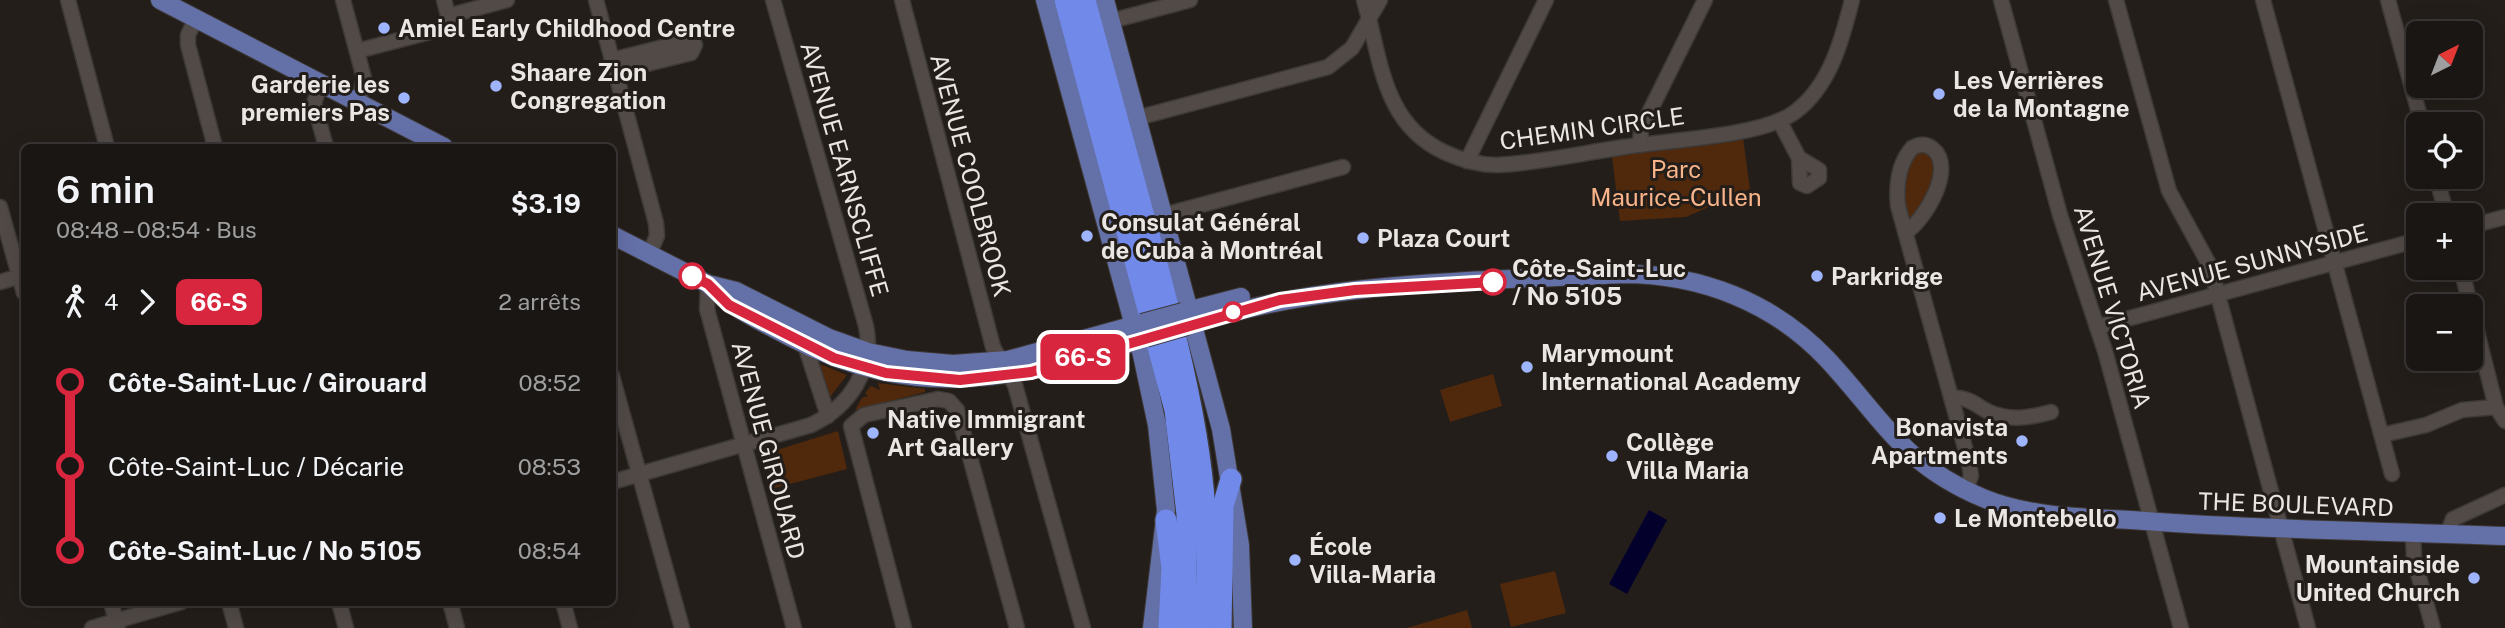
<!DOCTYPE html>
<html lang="fr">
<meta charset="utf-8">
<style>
:root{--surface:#1a1614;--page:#231f1d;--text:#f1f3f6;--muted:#9f9fa0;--line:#383534}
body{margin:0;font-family:"Public Sans",sans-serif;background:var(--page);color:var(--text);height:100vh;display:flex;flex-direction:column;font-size:26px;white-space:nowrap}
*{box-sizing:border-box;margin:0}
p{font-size:23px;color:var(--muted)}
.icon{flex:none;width:38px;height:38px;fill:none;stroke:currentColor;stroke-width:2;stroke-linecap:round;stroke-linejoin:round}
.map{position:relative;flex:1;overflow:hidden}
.drawer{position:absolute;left:21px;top:144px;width:595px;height:462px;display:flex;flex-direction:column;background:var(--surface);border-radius:10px;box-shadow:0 7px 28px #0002,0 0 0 2px var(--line)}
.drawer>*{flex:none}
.badge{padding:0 14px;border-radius:10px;font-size:24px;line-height:46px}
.needle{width:46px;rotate:42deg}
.buttons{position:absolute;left:2406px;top:21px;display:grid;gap:14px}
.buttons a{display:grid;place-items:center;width:77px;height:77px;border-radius:10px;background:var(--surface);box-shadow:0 7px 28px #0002,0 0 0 2px var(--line);font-size:35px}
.map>.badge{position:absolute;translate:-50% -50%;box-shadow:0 0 0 4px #fff}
.legs{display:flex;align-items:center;gap:10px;height:77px;padding:0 35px;font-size:23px}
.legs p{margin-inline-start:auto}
.headline{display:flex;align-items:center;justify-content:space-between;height:119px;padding:0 35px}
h1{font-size:38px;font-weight:600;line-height:52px}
ul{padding:0 35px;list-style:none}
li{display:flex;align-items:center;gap:24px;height:84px;font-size:26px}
li i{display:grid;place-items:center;width:10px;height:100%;margin:0 9px;background:currentColor}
li i::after{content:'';width:18px;height:18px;margin:-9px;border:5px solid;border-radius:50%;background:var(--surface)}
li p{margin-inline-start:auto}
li:first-child i{background:linear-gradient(#0000 50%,currentColor 0)}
li:last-child i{background:linear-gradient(currentColor 50%,#0000 0)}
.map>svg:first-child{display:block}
</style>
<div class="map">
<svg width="2505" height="628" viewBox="0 0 2505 628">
<rect width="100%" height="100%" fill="#231e1a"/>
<g fill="#50280b">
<path d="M 1743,138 L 1750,189 L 1686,217 L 1620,221 L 1612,157 Z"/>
<path d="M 1925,152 L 1935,164 C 1933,182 1926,207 1910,218 C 1894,201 1905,171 1915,153 Z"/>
<path d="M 820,364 L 847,375 L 830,397 L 829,398 Z"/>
<path d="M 1493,374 L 1502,406 L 1450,422 L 1440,390 Z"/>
<path d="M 878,383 L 925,389 L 925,392 L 855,410 L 862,398 L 868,396 L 865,393 L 871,386 L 880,390 Z"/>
<path d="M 838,431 L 847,469 L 771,489 L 766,475 L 770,473 L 769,468 L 764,468 L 764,454 Z"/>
<path d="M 1555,571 L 1566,613 L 1511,627 L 1500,584 Z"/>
<path d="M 1467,610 L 1472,628 L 1407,628 Z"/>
</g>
<path fill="#03002c" d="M 1649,510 L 1667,520 L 1627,594 L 1609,584 Z"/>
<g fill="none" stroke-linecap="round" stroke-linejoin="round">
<g stroke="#3d3937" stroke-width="17">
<g id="minor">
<path d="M 68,0 L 107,147"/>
<path d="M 343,0 L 364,78 L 359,103"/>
<path d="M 596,0 L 656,223 L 657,236 L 649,254"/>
<path d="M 902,0 L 993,347 L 1015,385 L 1083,628"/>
<path d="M 1364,0 C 1381,58 1382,123 1444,152 C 1461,160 1478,165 1497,165 C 1539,163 1582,153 1624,147 C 1667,140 1762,137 1795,112 C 1830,86 1842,40 1852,0"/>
<path d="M 2001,0 L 2060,215 L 2105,351 L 2181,628"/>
<path d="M 2116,0 L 2169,191 L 2210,266 L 2308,628"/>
<path d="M 2263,0 L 2392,474"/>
<path d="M 2388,0 L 2422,124"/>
<path d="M 448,16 L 507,0"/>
<path d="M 196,18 L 188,35 L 188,45 L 215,147"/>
<path d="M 1111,21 L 1190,0"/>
<path d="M 357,51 L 445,28 L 449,19 L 444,0"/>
<path d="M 612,60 L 687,41 L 695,45 L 691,53 L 615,72"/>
<path d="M 321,83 L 314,103 L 326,147"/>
<path d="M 1137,118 L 1328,67 L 1352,48 L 1380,0"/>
<path d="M 1780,122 L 1799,158 L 1800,183 L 1807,186 L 1819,178 L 1819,170 L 1799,158"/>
<path d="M 1640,145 L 1641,129 L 1705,0"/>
<path d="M 1467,161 L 1546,0"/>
<path d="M 2436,177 L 2447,215"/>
<path d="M 0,207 L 24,293"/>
<path d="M 1164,215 L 1343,167"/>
<path d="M 2471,226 L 2505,217"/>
<path d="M 1906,232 C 1925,220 1956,168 1933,149 C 1926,143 1919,144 1912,148 C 1898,164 1896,185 1898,206 L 1969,462 L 1971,476 L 1966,489"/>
<path d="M 2461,268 L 2496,407 L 2505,421"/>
<path d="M 0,282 L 24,275"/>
<path d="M 708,284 L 707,309 L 794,628"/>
<path d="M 2097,327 L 2418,240"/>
<path d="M 805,345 L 828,416"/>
<path d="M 612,376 L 682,628"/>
<path d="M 1953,398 C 1967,396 1977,406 1989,412 C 2010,421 2029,418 2051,412"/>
<path d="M 2382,435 L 2426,425 L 2462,410 L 2496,407"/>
<path d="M 612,482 L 811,425 C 849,407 875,369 866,326 L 773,0"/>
<path d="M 2413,533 L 2414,559 L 2433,628"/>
<path d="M 2447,534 L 2453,519 L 2505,495"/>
<path d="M 111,602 L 118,628"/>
<path d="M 229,602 L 236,628"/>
<path d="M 339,602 L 346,628"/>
<path d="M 450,602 L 457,628"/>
<path d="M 563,602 L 570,628"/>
<path d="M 92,628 L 181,602"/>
<path d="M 904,628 L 851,426 L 864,415 L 938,399 L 949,401 L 957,410 L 1017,628"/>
</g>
</g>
<g stroke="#3d3937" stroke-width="20">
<g id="major">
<path d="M 160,0 L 444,147"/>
<path d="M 1045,0 L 1142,355 L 1157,425 L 1166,510 L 1152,628"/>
<path d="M 1105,0 L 1221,429 L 1240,545 L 1243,628"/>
<path d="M 612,235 L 708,284 L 736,291 L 829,338 L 868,352 L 907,360 L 953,364 L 1008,360 L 1142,323"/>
<path d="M 709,285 C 733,309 760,321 790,337 C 915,403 1018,380 1146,338"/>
<path d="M 1183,312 L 1241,297"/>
<path d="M 1187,326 C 1326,279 1477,282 1623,274 C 1700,274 1773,302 1827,359 C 1882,418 1902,464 1983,498 C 2034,519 2091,517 2145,521 C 2265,530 2385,531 2505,536"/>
</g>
</g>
<g stroke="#3d3937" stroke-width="24">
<g id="highway">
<path d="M 1065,0 L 1175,410 L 1187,514 L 1185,628"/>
<path d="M 1085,0 C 1107,82 1130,164 1152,246 C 1187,375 1217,493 1204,628"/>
<path d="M 1166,520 L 1172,568 L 1169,628"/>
<path d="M 1221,628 L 1223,506 L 1231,479"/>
</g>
</g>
<use href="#minor" stroke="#514a47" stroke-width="14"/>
<use href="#major" stroke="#6470a8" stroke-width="18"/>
<use href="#highway" stroke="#718ae9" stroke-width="21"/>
<g stroke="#3d3937" stroke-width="20" stroke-linecap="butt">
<g id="major-bridge">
<path d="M 1142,323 L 1183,312"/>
<path d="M 1146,338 L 1187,326"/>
</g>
</g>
<use href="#major-bridge" stroke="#6470a8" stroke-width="18"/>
</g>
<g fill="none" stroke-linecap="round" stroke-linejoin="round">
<g stroke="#fff" stroke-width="16">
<path id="line-1" d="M 692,276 L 708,284 L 729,305 L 834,358 L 886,373 L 960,380 L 1031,372 L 1280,300 L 1355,290 L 1493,282"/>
</g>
<use href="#line-1" stroke="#d7263d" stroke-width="10"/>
</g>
<g fill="#9eb4fd" stroke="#231e1a" stroke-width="2.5">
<circle cx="384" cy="28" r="7"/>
<circle cx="496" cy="86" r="7"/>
<circle cx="1939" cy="94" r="7"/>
<circle cx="404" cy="98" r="7"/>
<circle cx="1087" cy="236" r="7"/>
<circle cx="1363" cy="238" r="7"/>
<circle cx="1817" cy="276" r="7"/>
<circle cx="1527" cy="367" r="7"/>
<circle cx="873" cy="433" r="7"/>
<circle cx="2022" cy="441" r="7"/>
<circle cx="1612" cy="456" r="7"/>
<circle cx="1940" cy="518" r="7"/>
<circle cx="1295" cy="560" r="7"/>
<circle cx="2474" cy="578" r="7"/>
</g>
<g fill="#fff" stroke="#d7263d" stroke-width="3.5">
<circle cx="692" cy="276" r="12"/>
<circle cx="1493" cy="282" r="12"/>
<circle cx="1233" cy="312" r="9"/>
</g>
<g text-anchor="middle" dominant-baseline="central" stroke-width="6" stroke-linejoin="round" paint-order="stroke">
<g font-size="24" font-weight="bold" fill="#eae6e3" stroke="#231e1a" text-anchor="start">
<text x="398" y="28">Amiel Early Childhood Centre</text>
<text x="510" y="72">Shaare Zion<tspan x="510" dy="28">Congregation</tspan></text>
<text x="1953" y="80">Les Verrières<tspan x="1953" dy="28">de la Montagne</tspan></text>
<text x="390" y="84" text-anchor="end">Garderie les<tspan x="390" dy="28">premiers Pas</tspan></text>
<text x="1101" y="222">Consulat Général<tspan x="1101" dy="28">de Cuba à Montréal</tspan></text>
<text x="1377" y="238">Plaza Court</text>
<text x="1831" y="276">Parkridge</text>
<text x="1541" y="353">Marymount<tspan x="1541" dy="28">International Academy</tspan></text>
<text x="887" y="419">Native Immigrant<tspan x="887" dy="28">Art Gallery</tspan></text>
<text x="2008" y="427" text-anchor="end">Bonavista<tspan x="2008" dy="28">Apartments</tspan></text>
<text x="1626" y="442">Collège<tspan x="1626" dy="28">Villa Maria</tspan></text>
<text x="1954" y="518">Le Montebello</text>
<text x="1309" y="546">École<tspan x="1309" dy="28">Villa-Maria</tspan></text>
<text x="2460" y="564" text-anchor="end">Mountainside<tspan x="2460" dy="28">United Church</tspan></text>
</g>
<g font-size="24" fill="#eae6e3" stroke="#231e1a">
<text transform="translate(1592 128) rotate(-8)">CHEMIN CIRCLE</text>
<text transform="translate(845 169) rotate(74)">AVENUE EARNSCLIFFE</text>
<text transform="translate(971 175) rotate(75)">AVENUE COOLBROOK</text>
<text transform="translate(2252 262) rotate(-15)">AVENUE SUNNYSIDE</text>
<text transform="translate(2113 307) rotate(73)">AVENUE VICTORIA</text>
<text transform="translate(769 450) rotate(75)">AVENUE GIROUARD</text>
<text transform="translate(2296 504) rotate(2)">THE BOULEVARD</text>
</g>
<g font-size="24" fill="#f9b48a" stroke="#231e1a">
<text x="1676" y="169">Parc<tspan x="1676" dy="28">Maurice-Cullen</tspan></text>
</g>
<g font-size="24" font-weight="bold" fill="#eae6e3" stroke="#231e1a" text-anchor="start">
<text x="1512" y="268">Côte-Saint-Luc<tspan x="1512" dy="28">/ No 5105</tspan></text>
</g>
</g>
</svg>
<div class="buttons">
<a><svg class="needle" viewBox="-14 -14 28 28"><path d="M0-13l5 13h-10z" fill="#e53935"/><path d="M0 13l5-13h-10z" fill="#9f9fa0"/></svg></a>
<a><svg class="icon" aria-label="locate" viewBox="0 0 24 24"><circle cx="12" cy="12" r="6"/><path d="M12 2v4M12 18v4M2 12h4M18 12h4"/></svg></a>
<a>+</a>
<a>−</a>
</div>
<b class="badge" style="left:1083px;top:357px;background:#d7263d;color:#fff">66-S</b>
<section class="drawer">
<div class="headline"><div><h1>6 min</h1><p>08:48 – 08:54 · Bus</p></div><b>$3.19</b></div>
<div class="legs"><svg class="icon" aria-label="walk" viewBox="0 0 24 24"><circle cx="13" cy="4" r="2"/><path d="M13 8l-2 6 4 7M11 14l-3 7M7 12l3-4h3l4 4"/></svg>4<svg class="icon" aria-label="forward" viewBox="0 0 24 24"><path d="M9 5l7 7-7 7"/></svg><b class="badge" style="background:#d7263d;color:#fff">66-S</b><p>2 arrêts</p></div>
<ul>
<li><i style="color:#d7263d"></i><b>Côte-Saint-Luc / Girouard</b><p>08:52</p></li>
<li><i style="color:#d7263d"></i><span>Côte-Saint-Luc / Décarie</span><p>08:53</p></li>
<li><i style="color:#d7263d"></i><b>Côte-Saint-Luc / No 5105</b><p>08:54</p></li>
</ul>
</section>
</div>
